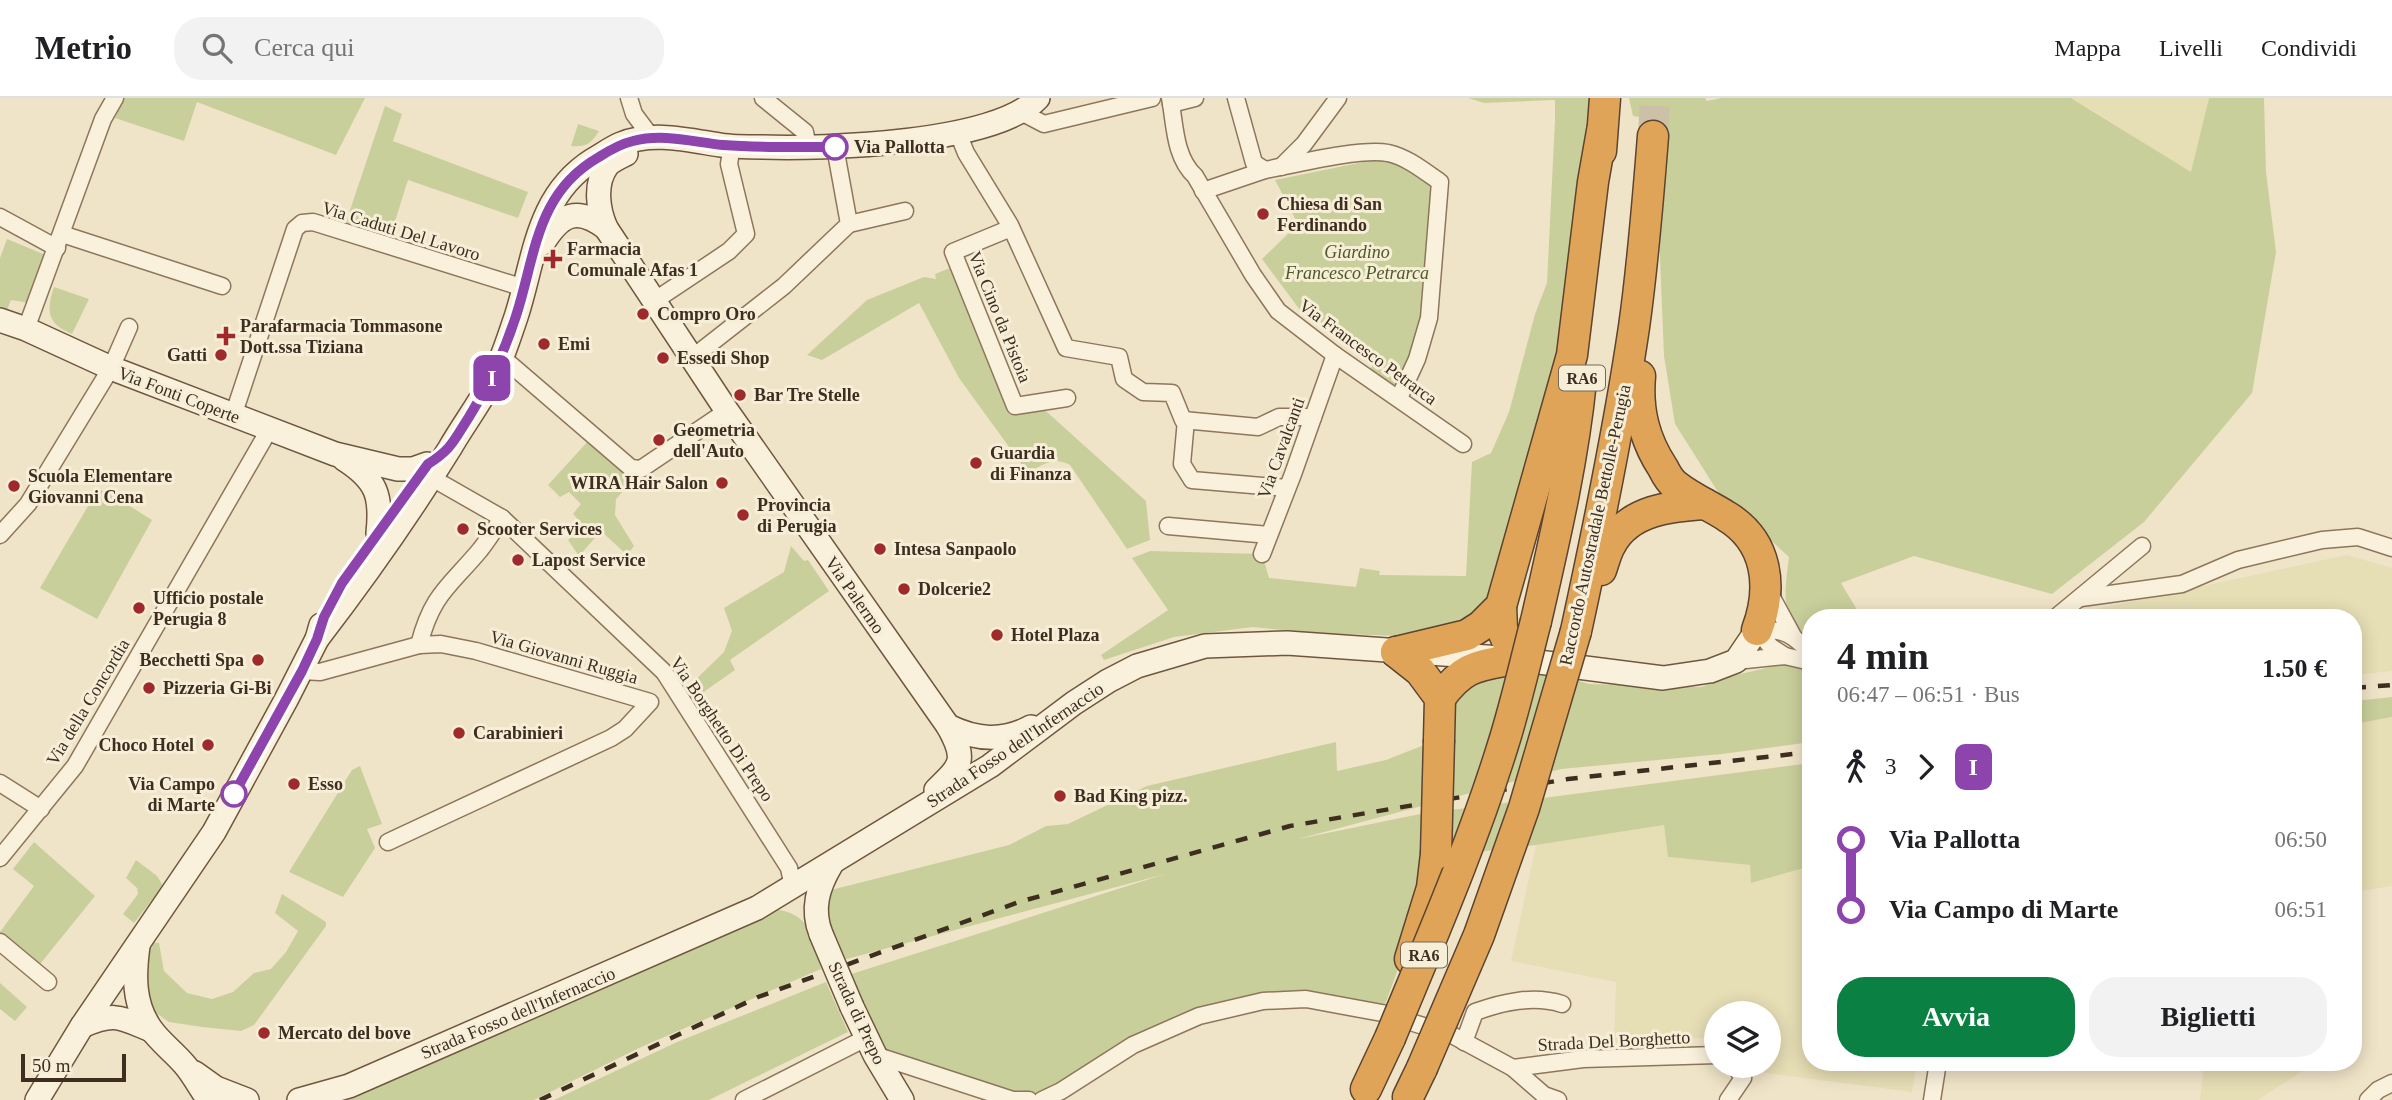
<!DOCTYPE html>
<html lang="it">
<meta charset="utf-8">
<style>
:root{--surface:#fff;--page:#f2f2f2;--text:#202124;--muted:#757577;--line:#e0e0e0;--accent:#0b8043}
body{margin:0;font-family:Georgia,serif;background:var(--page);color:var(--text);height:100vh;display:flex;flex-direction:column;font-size:26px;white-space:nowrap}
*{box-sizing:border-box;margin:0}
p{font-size:23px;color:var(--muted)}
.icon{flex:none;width:38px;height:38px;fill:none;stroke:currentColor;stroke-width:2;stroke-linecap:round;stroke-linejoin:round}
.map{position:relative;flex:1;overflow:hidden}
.sheet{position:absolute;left:1802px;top:511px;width:560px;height:462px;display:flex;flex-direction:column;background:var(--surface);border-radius:28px;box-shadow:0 4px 18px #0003}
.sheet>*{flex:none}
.badge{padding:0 14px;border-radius:10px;font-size:24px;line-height:46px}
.buttons{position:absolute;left:1704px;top:903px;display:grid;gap:14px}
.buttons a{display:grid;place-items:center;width:77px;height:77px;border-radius:50%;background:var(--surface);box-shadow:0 4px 18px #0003;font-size:35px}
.scale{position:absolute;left:21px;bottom:18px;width:105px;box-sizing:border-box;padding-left:7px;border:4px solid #3d2e20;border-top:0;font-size:19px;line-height:24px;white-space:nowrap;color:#3d2e20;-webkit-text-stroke:5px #f7eed8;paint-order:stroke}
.map>.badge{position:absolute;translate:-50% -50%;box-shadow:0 0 0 4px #fff}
.legs{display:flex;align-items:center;gap:10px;height:77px;padding:0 35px;font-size:23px}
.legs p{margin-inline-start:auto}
.overview{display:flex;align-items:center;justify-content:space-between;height:119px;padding:0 35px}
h1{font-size:38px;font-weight:700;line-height:52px}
.cta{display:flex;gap:14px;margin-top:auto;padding:14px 35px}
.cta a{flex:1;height:80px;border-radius:28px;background:var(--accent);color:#fff;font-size:28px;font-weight:700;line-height:80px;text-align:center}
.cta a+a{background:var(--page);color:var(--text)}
ul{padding:0 35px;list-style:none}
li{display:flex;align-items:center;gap:24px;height:70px;font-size:26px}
li i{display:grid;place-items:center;width:10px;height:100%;margin:0 9px;background:currentColor}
li i::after{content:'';width:18px;height:18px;margin:-9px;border:5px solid;border-radius:50%;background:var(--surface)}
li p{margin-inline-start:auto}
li:first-child i{background:linear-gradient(#0000 50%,currentColor 0)}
li:last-child i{background:linear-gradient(currentColor 50%,#0000 0)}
header{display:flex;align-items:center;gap:42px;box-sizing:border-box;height:98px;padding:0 35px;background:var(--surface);border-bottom:2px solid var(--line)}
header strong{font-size:33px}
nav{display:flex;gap:38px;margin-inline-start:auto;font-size:24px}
.search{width:490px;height:63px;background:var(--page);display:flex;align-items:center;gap:18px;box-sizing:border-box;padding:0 24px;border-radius:28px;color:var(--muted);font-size:26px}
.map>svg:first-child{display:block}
</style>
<header>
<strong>Metrio</strong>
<div class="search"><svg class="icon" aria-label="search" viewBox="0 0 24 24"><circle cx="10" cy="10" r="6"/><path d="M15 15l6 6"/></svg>Cerca qui</div>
<nav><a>Mappa</a><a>Livelli</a><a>Condividi</a></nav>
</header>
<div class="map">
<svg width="2392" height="1002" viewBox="0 0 2392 1002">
<rect width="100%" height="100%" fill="#f0e4c8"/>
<g fill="#e6deb5">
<path d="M 2071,0 L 2209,0 L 2191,75 L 2092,12 Z"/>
<path d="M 2347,457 L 2392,470 L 2392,573 L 2354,577 L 2354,520 L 2076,520 L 2082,514 Z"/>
<path d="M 2392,619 L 2392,788 L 2354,794 L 2354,626 Z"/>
<path d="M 1664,727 L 1668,759 L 1750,767 L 1751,785 L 1811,768 L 1811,964 L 1917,964 L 1912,994 L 1759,974 L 1756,968 L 1769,968 L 1769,915 L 1717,915 L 1717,939 L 1614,945 L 1616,884 L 1511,863 L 1536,747 Z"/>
<path d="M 2204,964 L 2316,964 L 2258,1002 L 2200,1002 Z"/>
</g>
<g fill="#c9cf9b">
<path d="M 124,0 L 365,0 L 336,57 L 197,4 L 184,43 L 115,20 Z"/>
<path d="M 1468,0 L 1595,0 L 1572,233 L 1504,474 L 1480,524 L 1428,539 L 1313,535 L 1253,529 L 1174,539 L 1104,562 L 1101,557 L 1168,512 L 1132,460 L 1150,453 L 1262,456 L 1269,480 L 1356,489 L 1360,470 L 1380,473 L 1379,477 L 1466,478 L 1472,364 L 1491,355 L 1509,314 L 1535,216 L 1547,185 L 1555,22 L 1555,2 L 1484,5 Z"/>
<path d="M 1629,0 L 1705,0 L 1707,3 L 1721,0 L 2071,0 L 2191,74 L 2209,0 L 2264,0 L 2266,74 L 2276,154 L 2252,295 L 2144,424 L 2052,496 L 1914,458 L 1841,485 L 1862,520 L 1811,520 L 1811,548 C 1780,516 1784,501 1789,459 L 1718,394 L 1675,326 L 1664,258 L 1658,111 L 1667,23 L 1633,18 Z"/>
<path d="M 385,8 L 402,16 L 393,43 L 528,94 L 518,120 L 408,82 L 390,139 L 346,124 Z"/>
<path d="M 578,26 L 599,33 C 591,46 586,49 571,48 Z"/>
<path d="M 1378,61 C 1399,66 1417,71 1431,88 L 1423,219 L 1413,258 L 1395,288 L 1369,273 L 1377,261 L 1300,212 L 1262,161 L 1298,126 L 1275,82 Z"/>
<path d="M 7,141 L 48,158 L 30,205 L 11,202 L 7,212 L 0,210 L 0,160 Z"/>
<path d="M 950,170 L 999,284 L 1013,311 L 1038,306 L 1146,403 L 1150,442 L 1127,451 L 1070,367 C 1054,358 1042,367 1028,375 L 959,280 L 919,205 L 822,262 L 807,257 L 867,202 L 924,179 L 936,181 L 935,176 Z"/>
<path d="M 54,189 L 89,201 L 72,236 C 47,226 46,213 54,189 Z"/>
<path d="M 590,341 L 621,366 L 632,383 L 616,401 L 615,417 L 634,448 L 627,457 L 601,433 L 579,458 L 568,442 L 584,428 L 573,416 L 581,406 L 569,394 L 560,399 L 548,387 Z"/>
<path d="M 98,391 L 112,397 L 152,422 L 97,521 L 40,490 Z"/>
<path d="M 791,448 L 804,463 L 808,462 L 829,493 L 730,562 L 735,572 L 705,593 L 696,604 L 687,590 L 724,554 L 732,533 L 724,510 L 784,474 Z"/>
<path d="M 1787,565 L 1811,572 L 1811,644 L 1722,656 L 1561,671 L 1298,741 L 1420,716 L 1811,665 L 1811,768 L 1751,785 L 1750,767 L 1668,759 L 1664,727 L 1536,747 L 1427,760 L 1407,846 L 1382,915 L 1306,901 L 1199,918 L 1042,1002 L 875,957 L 839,880 L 1165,776 L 843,862 L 826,826 L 827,793 L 1009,747 L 1046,728 L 1068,726 L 1147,688 L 1336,644 L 1337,673 L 1386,662 L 1447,638 L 1450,603 L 1469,579 L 1541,571 L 1589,586 L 1701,589 L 1732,578 Z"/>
<path d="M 2392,599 L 2392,619 L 2354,626 L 2354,603 Z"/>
<path d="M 360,668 L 382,726 L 367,731 L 375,750 L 343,799 L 289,774 L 352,672 Z"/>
<path d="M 34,744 L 95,798 L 36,871 L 0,837 L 0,834 L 34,788 L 13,771 Z"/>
<path d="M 136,762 L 157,778 L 163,788 L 134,825 L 123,816 L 138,796 L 137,790 L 126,780 Z"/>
<path d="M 282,796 L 326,824 L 326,828 L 254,927 L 241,933 L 202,929 L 169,924 L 156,915 L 144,899 L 144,844 L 159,845 L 164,873 L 187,895 L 212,901 L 233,894 L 254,875 L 271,871 L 286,854 L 298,833 L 275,815 Z"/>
<path d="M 779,812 C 813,818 812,842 821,871 L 639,950 L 534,1002 L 348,1002 L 378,981 L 756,815 Z"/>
<path d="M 826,884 L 848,934 L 709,1002 L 554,1002 L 677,944 Z"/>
<path d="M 0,885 L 27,909 L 15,923 L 0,911 Z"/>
</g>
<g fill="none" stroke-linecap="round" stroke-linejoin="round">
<path stroke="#ccc0a6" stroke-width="30" stroke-dasharray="30 15" stroke-linecap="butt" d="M 1653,38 L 1655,0"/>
<g stroke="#8d765c" stroke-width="19">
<g id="street">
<path d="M 629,0 L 634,16 L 652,40"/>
<path d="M 763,0 L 805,34 L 808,49"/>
<path d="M 1170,0 C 1175,25 1174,59 1195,78 L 1253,177 L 1278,213 L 1335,257 L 1463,346"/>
<path d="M 1236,0 L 1254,65 L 1265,72 C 1296,66 1360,50 1388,55 C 1407,59 1424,73 1440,84 L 1429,220 L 1417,261 L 1399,300"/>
<path d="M 1171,6 L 1195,0"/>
<path d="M 1021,14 L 1044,26 L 1152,0"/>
<path d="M 958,35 L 966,55 L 1010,127 L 1066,250 L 1119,259 L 1124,281 L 1143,294 L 1172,295 L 1183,322 L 1258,329 L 1279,319 L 1313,319"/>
<path d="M 1281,69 L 1304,46 L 1338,0"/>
<path d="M 1203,93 L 1265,72"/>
<path d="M 0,119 L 57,150"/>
<path d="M 849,126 L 905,113"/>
<path d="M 1011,130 L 953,154 L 1015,308 L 1067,300"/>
<path d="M 62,136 L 222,188"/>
<path d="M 654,203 L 729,153 L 746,136 L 729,66 L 732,47"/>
<path d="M 26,231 L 103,21 L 115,0"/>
<path d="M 692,260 L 784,188 L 849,126 L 835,49"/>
<path d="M 501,261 L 510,266 L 631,370 L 641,371 L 727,313"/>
<path d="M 233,318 L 295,131 L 302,125 L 313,124 L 524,190"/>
<path d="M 1186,322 L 1182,366 L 1192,382 L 1287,390"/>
<path d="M 432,380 L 502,420 L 664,574 L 789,770 L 793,789"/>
<path d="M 1168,428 L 1269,437"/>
<path d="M 0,437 L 28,406 L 111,270 L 129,229"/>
<path d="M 1262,456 L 1293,376 L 1335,257"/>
<path d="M 1769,494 L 1793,538"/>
<path d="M 2081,500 L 2182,486 L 2238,462 L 2322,442 L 2358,439 L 2392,450"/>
<path d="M 2055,520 L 2142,448"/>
<path d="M 419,547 C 432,496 449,489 480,452 C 488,442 495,431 502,420"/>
<path d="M 1785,558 L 1771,549 L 1757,532 C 1784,530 1793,537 1811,555"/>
<path d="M 1736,563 L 1785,558 L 1811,564"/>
<path d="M 301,573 L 320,574 L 419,547 L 441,546 L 476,553 L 650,604 L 625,631 L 611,640 L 388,744"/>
<path d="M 0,685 L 41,711"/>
<path d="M 0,760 L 75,668 L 269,332"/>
<path d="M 0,844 L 48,884"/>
<path d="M 1464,944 L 1475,914 C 1503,904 1533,897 1562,906"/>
<path d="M 875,957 L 1013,1002 L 1029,1002"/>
<path d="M 1513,970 L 1583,961 L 1717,957"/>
<path d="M 744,1002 L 866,940"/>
<path d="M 1042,1002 L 1061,993 L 1133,947 L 1199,918 L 1263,903 L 1306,901 L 1382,915 L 1452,937 L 1513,970 L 1544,997 L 1558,1002"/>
<path d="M 1728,1002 L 1743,980 L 1735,968"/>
<path d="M 1932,1002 L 1938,964"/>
<path d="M 2368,1002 L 2378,992 L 2392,985"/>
</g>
</g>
<g stroke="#6f573f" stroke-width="26">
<g id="secondary">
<path d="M 626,56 C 620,59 611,63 607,68 C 594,86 598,112 606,130 L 727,313 L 948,628 C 967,662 962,667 936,692"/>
<path d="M 543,145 C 561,116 577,108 606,130"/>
<path d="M 0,222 L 26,231 L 111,270 L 335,356 L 398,371 L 413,371 L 427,366"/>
<path d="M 344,361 C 377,382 382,398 378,435"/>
<path d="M 317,541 C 364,480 409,416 450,350 C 462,329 477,309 489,287 C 501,266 508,242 516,219 C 535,161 536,98 593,62 C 602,57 611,50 621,46 C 652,33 688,42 720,47 C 733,49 748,49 762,49 C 824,51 996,46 1038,0"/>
<path d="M 948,628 C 976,642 1003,644 1031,629"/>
<path d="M 821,836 C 811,811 818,789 831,767"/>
<path d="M 138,848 C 134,877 133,906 151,931 C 160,944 174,954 184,966 C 194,977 200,991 209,1002"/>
<path d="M 852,909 L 875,957 L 902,1002"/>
<path d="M 82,928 C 115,914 119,919 151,932"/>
<path d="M 195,975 L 216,990 L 247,1002"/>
<path d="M 37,1002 L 82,928 L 214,734 L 286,602 L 317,541 L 321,527"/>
<path d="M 299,1002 L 349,988 L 757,810 L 990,668 L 1074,605 L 1108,583 L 1137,568 L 1205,548 L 1287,545 L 1515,561 L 1663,580 L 1710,573 L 1736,563 L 1757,532"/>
</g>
</g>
<g stroke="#5b4430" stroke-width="33">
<g id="highway">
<path d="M 1601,53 L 1605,0"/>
<path d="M 1640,278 C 1637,312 1644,341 1663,370 C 1666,376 1670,383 1675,387 C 1691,400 1709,407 1726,418 C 1768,443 1773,489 1757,532"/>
<path d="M 1601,472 C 1604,464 1606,454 1611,446 C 1629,412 1671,408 1705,406"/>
<path d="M 1536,523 C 1554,444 1573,364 1581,283"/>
<path d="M 1576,533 C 1598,432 1619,331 1634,229 C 1643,166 1648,102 1653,38"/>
<path d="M 1396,554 L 1467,537 L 1481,528 L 1501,508 L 1572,257 L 1593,84 L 1602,33"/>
<path d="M 1396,554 L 1420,573 L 1440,600 L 1439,642"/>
<path d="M 1440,600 C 1464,567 1478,568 1515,561 L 1502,531 L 1501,508"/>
<path d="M 1410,861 L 1432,790 L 1436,756"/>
<path d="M 1366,991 L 1390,940"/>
<path d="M 1408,999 L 1422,970"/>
</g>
</g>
<use href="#street" stroke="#faf1dc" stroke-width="16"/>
<use href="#secondary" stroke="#faf1dc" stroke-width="23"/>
<use href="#highway" stroke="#e0a458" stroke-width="30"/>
<g stroke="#3d2e20" stroke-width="4.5" stroke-dasharray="12 12" stroke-linecap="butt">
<path d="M 2354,590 L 2392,587"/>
<path d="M 540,1002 L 758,899 L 1019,804 L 1290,728 L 1568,681 L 1811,654"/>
</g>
<g stroke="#6f573f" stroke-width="26" stroke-linecap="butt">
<path id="secondary-bridge" d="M 821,836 L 852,909"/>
</g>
<g stroke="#5b4430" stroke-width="33" stroke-linecap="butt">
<g id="highway-bridge">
<path d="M 1436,756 L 1439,642"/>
<path d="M 1390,940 C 1430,843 1472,747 1503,647 C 1516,606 1525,565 1536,523"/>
<path d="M 1422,970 L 1479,837 L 1524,710 L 1576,533"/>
</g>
</g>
<use href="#secondary-bridge" stroke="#faf1dc" stroke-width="23"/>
<use href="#highway-bridge" stroke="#e0a458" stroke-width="30"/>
</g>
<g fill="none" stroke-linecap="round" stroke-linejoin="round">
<g stroke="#fff" stroke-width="16">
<path id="line-1" d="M 234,696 L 302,573 L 317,541 L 324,519 L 342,485 L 428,366 C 452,351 454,342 469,319 C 489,287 504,255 516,218 C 536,156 536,95 599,59 C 610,52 620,46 633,43 C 663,35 693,44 723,47 C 760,50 797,49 835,49"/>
</g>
<use href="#line-1" stroke="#8e44ad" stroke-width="10"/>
</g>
<g fill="#fff" stroke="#8e44ad" stroke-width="3.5">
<circle cx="835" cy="49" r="12"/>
<circle cx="234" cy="696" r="12"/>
</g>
<g fill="#9e2a2b" stroke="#f7eed8" stroke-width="2.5">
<circle cx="1263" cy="116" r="7"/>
<path d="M549.5 150.5h7v7h7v7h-7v7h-7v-7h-7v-7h7z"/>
<circle cx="643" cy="216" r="7"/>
<path d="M222.5 227.5h7v7h7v7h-7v7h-7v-7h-7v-7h7z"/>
<circle cx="544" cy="246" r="7"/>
<circle cx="221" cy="257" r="7"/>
<circle cx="663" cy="260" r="7"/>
<circle cx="740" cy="297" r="7"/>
<circle cx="659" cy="342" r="7"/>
<circle cx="976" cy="365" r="7"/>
<circle cx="722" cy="385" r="7"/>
<circle cx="14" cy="388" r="7"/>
<circle cx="743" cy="417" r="7"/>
<circle cx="463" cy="431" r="7"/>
<circle cx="880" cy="451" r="7"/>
<circle cx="518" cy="462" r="7"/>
<circle cx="904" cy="491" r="7"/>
<circle cx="139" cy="510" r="7"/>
<circle cx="997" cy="537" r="7"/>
<circle cx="258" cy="562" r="7"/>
<circle cx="149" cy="590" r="7"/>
<circle cx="459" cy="635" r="7"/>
<circle cx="208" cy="647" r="7"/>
<circle cx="294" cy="686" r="7"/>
<circle cx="1060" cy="698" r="7"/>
<circle cx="264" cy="935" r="7"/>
</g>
<g text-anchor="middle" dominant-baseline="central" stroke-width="6" stroke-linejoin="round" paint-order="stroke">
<g fill="#f7eed8" stroke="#756857" stroke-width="2">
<rect x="1559" y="267.5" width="46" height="25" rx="5"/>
<rect x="1401" y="844.5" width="46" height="25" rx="5"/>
</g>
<g font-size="16" font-weight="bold" fill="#3d2e20">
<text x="1582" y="280">RA6</text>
<text x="1424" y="857">RA6</text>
</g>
<g font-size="18" font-weight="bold" fill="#3d2e20" stroke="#f7eed8" text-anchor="start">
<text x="854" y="49">Via Pallotta</text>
<text x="215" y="686" text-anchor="end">Via Campo<tspan x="215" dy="21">di Marte</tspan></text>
</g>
<g font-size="18" font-weight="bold" fill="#3d2e20" stroke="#f7eed8" text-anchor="start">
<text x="1277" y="106">Chiesa di San<tspan x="1277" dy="21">Ferdinando</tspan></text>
<text x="567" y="151">Farmacia<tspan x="567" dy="21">Comunale Afas 1</tspan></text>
<text x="657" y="216">Compro Oro</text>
<text x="240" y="228">Parafarmacia Tommasone<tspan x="240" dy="21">Dott.ssa Tiziana</tspan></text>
<text x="558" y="246">Emi</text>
<text x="207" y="257" text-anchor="end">Gatti</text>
<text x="677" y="260">Essedi Shop</text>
<text x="754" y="297">Bar Tre Stelle</text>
<text x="673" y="332">Geometria<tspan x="673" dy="21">dell'Auto</tspan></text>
<text x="990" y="355">Guardia<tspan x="990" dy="21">di Finanza</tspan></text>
<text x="28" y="378">Scuola Elementare<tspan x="28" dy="21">Giovanni Cena</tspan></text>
<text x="708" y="385" text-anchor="end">WIRA Hair Salon</text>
<text x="757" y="407">Provincia<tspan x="757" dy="21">di Perugia</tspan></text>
<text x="477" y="431">Scooter Services</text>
<text x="894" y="451">Intesa Sanpaolo</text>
<text x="532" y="462">Lapost Service</text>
<text x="918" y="491">Dolcerie2</text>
<text x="153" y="500">Ufficio postale<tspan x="153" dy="21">Perugia 8</tspan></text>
<text x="1011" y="537">Hotel Plaza</text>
<text x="244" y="562" text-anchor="end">Becchetti Spa</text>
<text x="163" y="590">Pizzeria Gi-Bi</text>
<text x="473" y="635">Carabinieri</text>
<text x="194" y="647" text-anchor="end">Choco Hotel</text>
<text x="308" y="686">Esso</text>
<text x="1074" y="698">Bad King pizz.</text>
<text x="278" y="935">Mercato del bove</text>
</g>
<g font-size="18" fill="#3d2e20" stroke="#f7eed8">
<text transform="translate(401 133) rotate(17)">Via Caduti Del Lavoro</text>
<text transform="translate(1000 219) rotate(68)">Via Cino da Pistoia</text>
<text transform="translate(1368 254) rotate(36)">Via Francesco Petrarca</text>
<text transform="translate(179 297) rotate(21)">Via Fonti Coperte</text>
<text transform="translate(1281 350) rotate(-70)">Via Cavalcanti</text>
<text transform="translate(1595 427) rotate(-78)">Raccordo Autostradale Bettolle-Perugia</text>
<text transform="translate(855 497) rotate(55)">Via Palermo</text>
<text transform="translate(564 559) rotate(16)">Via Giovanni Ruggia</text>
<text transform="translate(88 604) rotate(-59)">Via della Concordia</text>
<text transform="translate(722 631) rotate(56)">Via Borghetto Di Prepo</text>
<text transform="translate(1015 647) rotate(-34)">Strada Fosso dell'Infernaccio</text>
<text transform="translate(518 915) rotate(-23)">Strada Fosso dell'Infernaccio</text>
<text transform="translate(857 915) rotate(65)">Strada di Prepo</text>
<text transform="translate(1614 943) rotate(-3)">Strada Del Borghetto</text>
</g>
<g font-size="18" font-style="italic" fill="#4d5a26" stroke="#f7eed8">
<text x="1357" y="154">Giardino<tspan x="1357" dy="21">Francesco Petrarca</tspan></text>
</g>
</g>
</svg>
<div class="buttons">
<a><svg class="icon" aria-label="layers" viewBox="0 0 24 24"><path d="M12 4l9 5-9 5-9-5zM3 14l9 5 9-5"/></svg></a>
</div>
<div class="scale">50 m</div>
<b class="badge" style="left:492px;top:280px;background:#8e44ad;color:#fff">I</b>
<section class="sheet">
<div class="overview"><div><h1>4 min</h1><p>06:47 – 06:51 · Bus</p></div><b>1.50 €</b></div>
<div class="legs"><svg class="icon" aria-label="walk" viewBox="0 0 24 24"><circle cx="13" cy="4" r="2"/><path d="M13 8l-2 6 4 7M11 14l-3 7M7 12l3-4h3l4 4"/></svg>3<svg class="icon" aria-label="forward" viewBox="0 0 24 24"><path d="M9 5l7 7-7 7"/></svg><b class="badge" style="background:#8e44ad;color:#fff">I</b></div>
<ul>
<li><i style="color:#8e44ad"></i><b>Via Pallotta</b><p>06:50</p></li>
<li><i style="color:#8e44ad"></i><b>Via Campo di Marte</b><p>06:51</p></li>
</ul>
<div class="cta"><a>Avvia</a><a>Biglietti</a></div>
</section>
</div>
